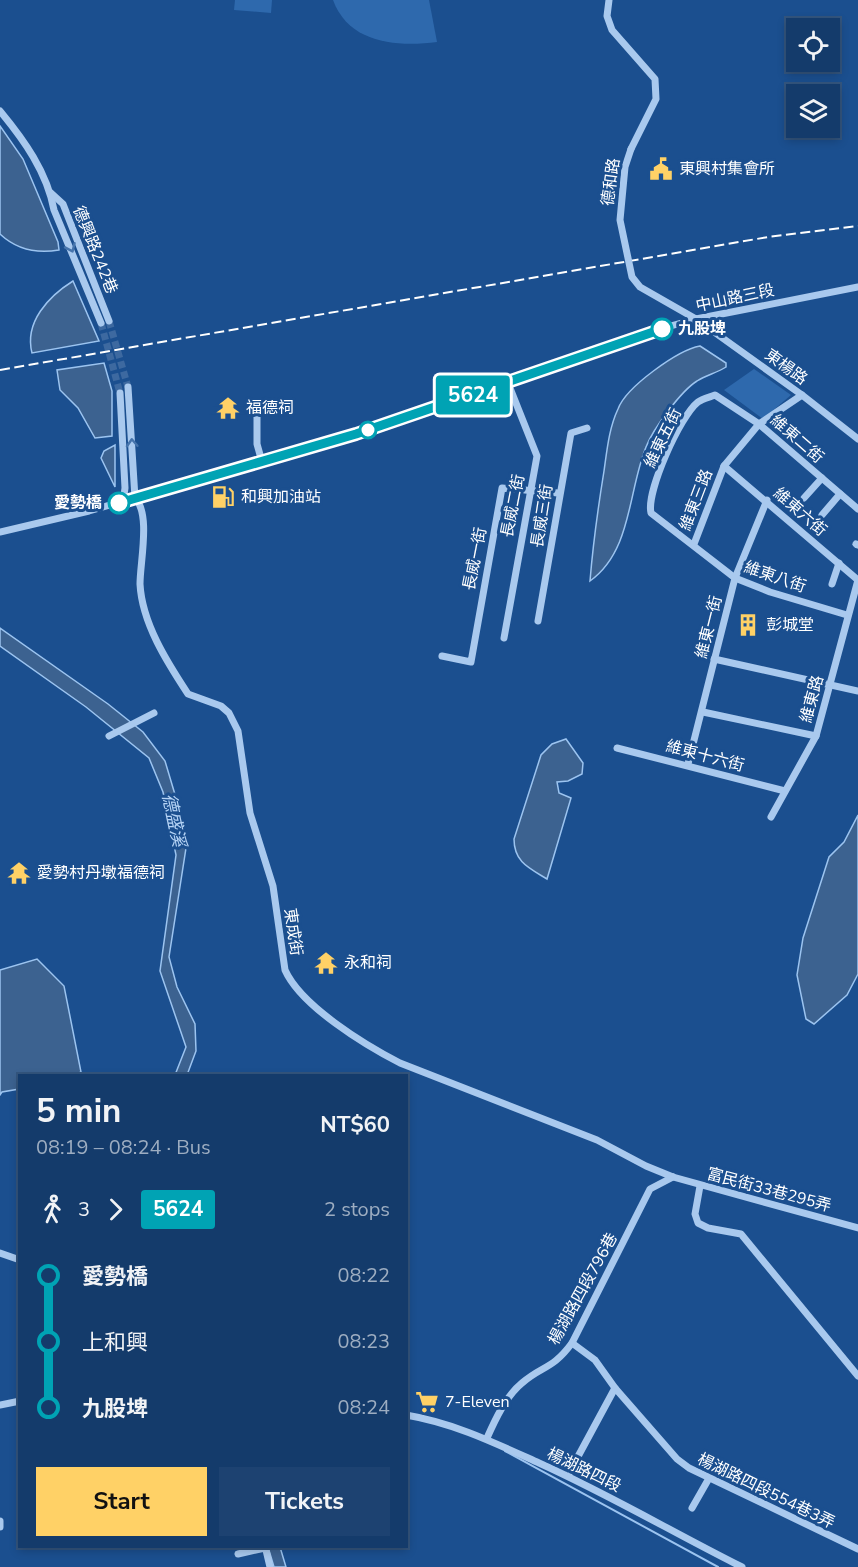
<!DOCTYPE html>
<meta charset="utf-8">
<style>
:root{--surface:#143b6b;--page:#1d4271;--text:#f1f3f6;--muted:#9dadc1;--line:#33557e;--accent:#ffd166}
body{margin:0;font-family:"Nunito Sans","Noto Sans TC",sans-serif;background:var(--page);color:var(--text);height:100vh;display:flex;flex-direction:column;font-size:22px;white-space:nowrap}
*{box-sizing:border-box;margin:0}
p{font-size:20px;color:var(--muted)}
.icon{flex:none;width:33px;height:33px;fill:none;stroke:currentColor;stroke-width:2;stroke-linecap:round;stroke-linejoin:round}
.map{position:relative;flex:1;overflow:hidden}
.drawer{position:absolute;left:18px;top:1074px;width:390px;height:474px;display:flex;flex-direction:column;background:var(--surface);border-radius:0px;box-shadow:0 3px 9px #0003,0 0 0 2px var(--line)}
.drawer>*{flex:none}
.badge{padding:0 12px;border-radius:4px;font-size:21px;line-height:39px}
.controls{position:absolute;left:786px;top:18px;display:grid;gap:12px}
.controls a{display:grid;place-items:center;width:54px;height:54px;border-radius:0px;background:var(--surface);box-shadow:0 3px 9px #0003,0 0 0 2px var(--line);font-size:30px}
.map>.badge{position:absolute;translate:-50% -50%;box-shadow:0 0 0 3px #fff}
.legs{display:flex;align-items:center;gap:9px;height:66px;padding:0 18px;font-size:20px}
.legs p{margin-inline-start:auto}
.overview{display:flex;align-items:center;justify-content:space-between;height:102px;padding:0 18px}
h1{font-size:33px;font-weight:700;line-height:45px}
.action{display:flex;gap:12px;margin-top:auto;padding:12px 18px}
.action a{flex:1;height:69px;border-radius:0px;background:var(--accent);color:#111;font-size:24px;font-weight:700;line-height:69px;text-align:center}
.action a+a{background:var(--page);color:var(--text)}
ul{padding:0 18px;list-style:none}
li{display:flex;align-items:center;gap:21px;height:66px;font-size:22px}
li i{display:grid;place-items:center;width:9px;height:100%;margin:0 8px;background:currentColor}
li i::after{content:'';width:15px;height:15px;margin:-8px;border:4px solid;border-radius:50%;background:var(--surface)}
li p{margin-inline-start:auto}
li:first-child i{background:linear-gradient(#0000 50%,currentColor 0)}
li:last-child i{background:linear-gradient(currentColor 50%,#0000 0)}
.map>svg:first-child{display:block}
</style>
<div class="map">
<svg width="858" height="1567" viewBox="0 0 858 1567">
<rect width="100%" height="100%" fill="#1b4f8f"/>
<g fill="#2e69ad">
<path d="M 235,0 L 272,0 L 271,13 L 234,10 Z"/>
<path d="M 333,0 L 429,0 L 437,42 C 398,47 349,44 333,0 Z"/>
<path d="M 754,369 L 791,395 L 763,419 L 724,390 Z"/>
</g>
<g fill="#3c6290" stroke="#9cc4f0" stroke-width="1.5">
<path d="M 0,126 L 23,159 L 58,242 L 59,250 C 36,254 17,250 0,234 Z"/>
<path d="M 73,281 L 99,341 L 32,353 C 24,322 49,296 73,281 Z"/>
<path d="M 700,346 L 726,363 L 726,367 C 717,373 706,375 697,381 C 681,391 653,429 646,447 C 628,491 632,551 590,581 C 593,544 598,508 604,471 C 607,450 609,428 618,409 C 626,387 678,350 700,346 Z"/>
<path d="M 104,363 L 112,391 L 112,436 L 95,438 L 78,408 L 60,390 L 57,370 Z"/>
<path d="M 115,445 L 115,487 L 101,458 L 104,451 Z"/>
<path d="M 0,628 L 108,704 L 143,732 L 165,761 L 179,808 L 186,848 L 169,957 L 177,987 L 195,1024 L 196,1051 L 187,1075 L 175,1075 L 186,1047 L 160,971 L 176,855 L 163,792 L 149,758 L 86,707 L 0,646 Z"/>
<path d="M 566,739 L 583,763 L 582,774 L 568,781 L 557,782 L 559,793 L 571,798 L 547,879 C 529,868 514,862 514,839 L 541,755 L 552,744 Z"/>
<path d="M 858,815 L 858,974 L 847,995 L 814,1024 L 806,1019 L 797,975 L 803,938 L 829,857 L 844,842 Z"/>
<path d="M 37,959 L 64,986 L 81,1072 L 74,1075 L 20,1076 L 19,1089 L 2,1092 L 0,1095 L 0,970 Z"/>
<path d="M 268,1547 L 280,1547 L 286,1567 L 274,1567 Z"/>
</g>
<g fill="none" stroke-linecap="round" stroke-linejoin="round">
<path stroke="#9cc4f0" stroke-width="2" d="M 505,1451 L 718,1567"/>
<g stroke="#3d69a0" stroke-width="7" stroke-dasharray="7 3.5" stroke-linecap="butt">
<path d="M 109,321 L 128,387"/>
<path d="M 101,323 L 120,393"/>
</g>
<g stroke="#a9c9ee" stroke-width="7">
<path d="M 609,0 L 607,16 L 612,30 L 655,79 L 656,99 L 631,149"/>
<path d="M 0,111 C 24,140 47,172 54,210 L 101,323"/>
<path d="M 51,193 L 63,204 L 109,321"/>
<path d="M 696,319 L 802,395 L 858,439"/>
<path d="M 128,387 L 135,498 C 151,514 140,562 140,584 C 142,623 167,662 188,694 L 221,706 L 229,713 L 238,731 L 250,813 L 273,886 L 285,970 C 301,1006 365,1045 400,1063 L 597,1140 L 646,1166 L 673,1177 L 858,1228"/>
<path d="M 120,393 L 125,488 L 123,502"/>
<path d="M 257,415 L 257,444 L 262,462"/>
<path d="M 724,466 L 858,580"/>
<path d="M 804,498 L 822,478"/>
<path d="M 822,515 L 840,494"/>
<path d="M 0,532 L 89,511 L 356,434 L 656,330 L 696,319 L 858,287"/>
<path d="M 694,544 L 724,466 L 759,424 L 802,395"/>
<path d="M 856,544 L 858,545"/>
<path d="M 832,584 L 839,563"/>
<path d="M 847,615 L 770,592 L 735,578 L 651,513 C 646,492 680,416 698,402 C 702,399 710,397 715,395 L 759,424 L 858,509"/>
<path d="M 538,621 L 571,433 L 587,428"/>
<path d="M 504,638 L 537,456 L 508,383"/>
<path d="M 442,656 L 471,662 L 502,488 L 558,493"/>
<path d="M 714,659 L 858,691"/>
<path d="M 703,712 L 816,736"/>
<path d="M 109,736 L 154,713"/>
<path d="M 617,748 L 785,791"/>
<path d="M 688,764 L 735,578 L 767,500"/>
<path d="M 771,817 L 816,736 L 858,580"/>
<path d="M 700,1186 L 695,1214 L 698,1223 L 708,1228 L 741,1234 L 858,1376"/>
<path d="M 0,1253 L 20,1260"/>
<path d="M 572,1343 L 595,1360 L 615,1388 L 677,1459 L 689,1468 L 858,1549"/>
<path d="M 0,1405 L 20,1401"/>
<path d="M 406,1415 C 454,1423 495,1443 539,1463 C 608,1494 674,1533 742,1567"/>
<path d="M 487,1438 C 495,1420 506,1396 522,1383 C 543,1365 552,1370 572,1343 L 650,1189 L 673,1177"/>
<path d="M 568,1475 L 615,1388"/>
<path d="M 692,1508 L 708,1480"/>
<path d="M 0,1521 L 0,1527"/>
<path d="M 265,1546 L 270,1567"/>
<path d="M 238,1554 L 265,1548"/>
</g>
<path stroke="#fff" stroke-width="2" stroke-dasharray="10 4.5" stroke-linecap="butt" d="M 0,370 L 768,237 L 858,226"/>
<path stroke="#a9c9ee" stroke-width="7" d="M 631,149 L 625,167 L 620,220 L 632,277 L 640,287 L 696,319"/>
</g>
<defs><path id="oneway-chevron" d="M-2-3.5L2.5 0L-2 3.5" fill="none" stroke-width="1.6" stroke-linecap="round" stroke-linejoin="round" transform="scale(1.5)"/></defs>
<g stroke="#4674ac">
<use href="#oneway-chevron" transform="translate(71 248) rotate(66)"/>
<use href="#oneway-chevron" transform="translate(132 443) rotate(-93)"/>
</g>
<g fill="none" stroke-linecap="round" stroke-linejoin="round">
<g stroke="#fff" stroke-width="14">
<path id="line-1" d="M 119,503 L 356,434 L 662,329"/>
</g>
<use href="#line-1" stroke="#00a3b4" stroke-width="9"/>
</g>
<defs>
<g id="civic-bare" transform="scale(1.8)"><path d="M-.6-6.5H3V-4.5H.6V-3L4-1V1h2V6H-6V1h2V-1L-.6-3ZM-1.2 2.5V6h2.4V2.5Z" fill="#ffd166" stroke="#1b4f8f" stroke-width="2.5" paint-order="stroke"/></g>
<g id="temple-bare" transform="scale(1.8)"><path d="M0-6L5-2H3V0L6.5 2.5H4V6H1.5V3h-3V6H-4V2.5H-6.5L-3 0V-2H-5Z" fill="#ffd166" stroke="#1b4f8f" stroke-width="2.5" paint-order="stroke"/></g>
<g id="fuel-bare" transform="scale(1.8)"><path d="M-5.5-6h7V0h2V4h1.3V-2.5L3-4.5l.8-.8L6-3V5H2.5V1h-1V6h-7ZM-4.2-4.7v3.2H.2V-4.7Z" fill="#ffd166" stroke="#1b4f8f" stroke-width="2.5" paint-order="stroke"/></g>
<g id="building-bare" transform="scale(1.8)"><path d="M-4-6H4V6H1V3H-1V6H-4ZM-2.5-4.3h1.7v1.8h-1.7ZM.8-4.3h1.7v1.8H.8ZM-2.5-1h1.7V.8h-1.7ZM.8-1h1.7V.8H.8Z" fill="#ffd166" stroke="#1b4f8f" stroke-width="2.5" paint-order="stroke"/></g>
<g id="supermarket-bare" transform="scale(1.8)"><path d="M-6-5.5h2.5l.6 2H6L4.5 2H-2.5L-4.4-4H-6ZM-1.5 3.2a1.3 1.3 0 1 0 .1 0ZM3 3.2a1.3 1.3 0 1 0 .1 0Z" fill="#ffd166" stroke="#1b4f8f" stroke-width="2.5" paint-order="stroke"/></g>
</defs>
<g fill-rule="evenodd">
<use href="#civic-bare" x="661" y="169"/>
<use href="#temple-bare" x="228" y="408"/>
<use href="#fuel-bare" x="223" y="497"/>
<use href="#building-bare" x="748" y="625"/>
<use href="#temple-bare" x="19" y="873"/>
<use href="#temple-bare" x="326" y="963"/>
<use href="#supermarket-bare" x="427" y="1402"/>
</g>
<g fill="#fff" stroke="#00a3b4" stroke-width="3">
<circle cx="662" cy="329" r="10"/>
<circle cx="368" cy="430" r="8"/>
<circle cx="119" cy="503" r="10"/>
</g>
<g text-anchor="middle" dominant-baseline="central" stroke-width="6" stroke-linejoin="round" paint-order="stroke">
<g font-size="16" fill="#fff" stroke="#1b4f8f" text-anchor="start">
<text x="679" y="169">東興村集會所</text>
<text x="246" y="408">福德祠</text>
<text x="241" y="497">和興加油站</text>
<text x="766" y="625">彭城堂</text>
<text x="37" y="873">愛勢村丹墩福德祠</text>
<text x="344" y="963">永和祠</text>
<text x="445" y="1402">7-Eleven</text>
</g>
<g font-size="16" fill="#fff" stroke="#1b4f8f">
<text transform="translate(611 182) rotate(-82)">德和路</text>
<text transform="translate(95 250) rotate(68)">德興路242巷</text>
<text transform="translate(735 298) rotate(-12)">中山路三段</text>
<text transform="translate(786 367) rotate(36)">東楊路</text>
<text transform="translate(663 438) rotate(-64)">維東五街</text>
<text transform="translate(797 439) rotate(41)">維東二街</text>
<text transform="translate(696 500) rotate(-69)">維東三路</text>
<text transform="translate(513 506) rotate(-79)">長威二街</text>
<text transform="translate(800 512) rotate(41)">維東六街</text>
<text transform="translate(542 516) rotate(-81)">長威三街</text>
<text transform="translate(475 559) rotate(-79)">長威一街</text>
<text transform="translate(775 577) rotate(19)">維東八街</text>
<text transform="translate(709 627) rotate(-76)">維東一街</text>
<text transform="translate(812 699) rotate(-75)">維東路</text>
<text transform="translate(705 756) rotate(15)">維東十六街</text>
<text transform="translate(293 932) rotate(82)">東成街</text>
<text transform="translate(769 1190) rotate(15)">富民街33巷295弄</text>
<text transform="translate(583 1289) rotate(-61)">楊湖路四段796巷</text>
<text transform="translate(584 1470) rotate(26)">楊湖路四段</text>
<text transform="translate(766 1491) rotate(26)">楊湖路四段554巷3弄</text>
</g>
<g font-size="16" font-weight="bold" fill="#fff" stroke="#1b4f8f" text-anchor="start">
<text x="678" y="329">九股埤</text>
<text x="102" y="503" text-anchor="end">愛勢橋</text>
</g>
<g font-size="18" font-style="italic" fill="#b5d3f5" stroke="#1b4f8f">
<text transform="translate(174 820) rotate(78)">德盛溪</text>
</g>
</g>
</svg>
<div class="controls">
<a><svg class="icon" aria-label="locate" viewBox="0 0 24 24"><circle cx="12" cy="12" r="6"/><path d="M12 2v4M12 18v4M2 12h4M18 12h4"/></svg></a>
<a><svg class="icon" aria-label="layers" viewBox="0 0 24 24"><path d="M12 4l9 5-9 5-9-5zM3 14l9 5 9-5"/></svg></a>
</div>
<b class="badge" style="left:473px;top:395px;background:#00a3b4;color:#fff">5624</b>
<section class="drawer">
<div class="overview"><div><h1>5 min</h1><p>08:19 – 08:24 · Bus</p></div><b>NT$60</b></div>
<div class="legs"><svg class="icon" aria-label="walk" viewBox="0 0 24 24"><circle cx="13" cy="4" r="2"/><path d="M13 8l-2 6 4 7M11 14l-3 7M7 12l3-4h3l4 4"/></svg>3<svg class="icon" aria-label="forward" viewBox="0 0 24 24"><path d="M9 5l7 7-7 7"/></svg><b class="badge" style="background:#00a3b4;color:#fff">5624</b><p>2 stops</p></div>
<ul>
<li><i style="color:#00a3b4"></i><b>愛勢橋</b><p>08:22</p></li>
<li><i style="color:#00a3b4"></i><span>上和興</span><p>08:23</p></li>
<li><i style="color:#00a3b4"></i><b>九股埤</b><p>08:24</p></li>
</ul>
<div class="action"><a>Start</a><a>Tickets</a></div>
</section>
</div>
